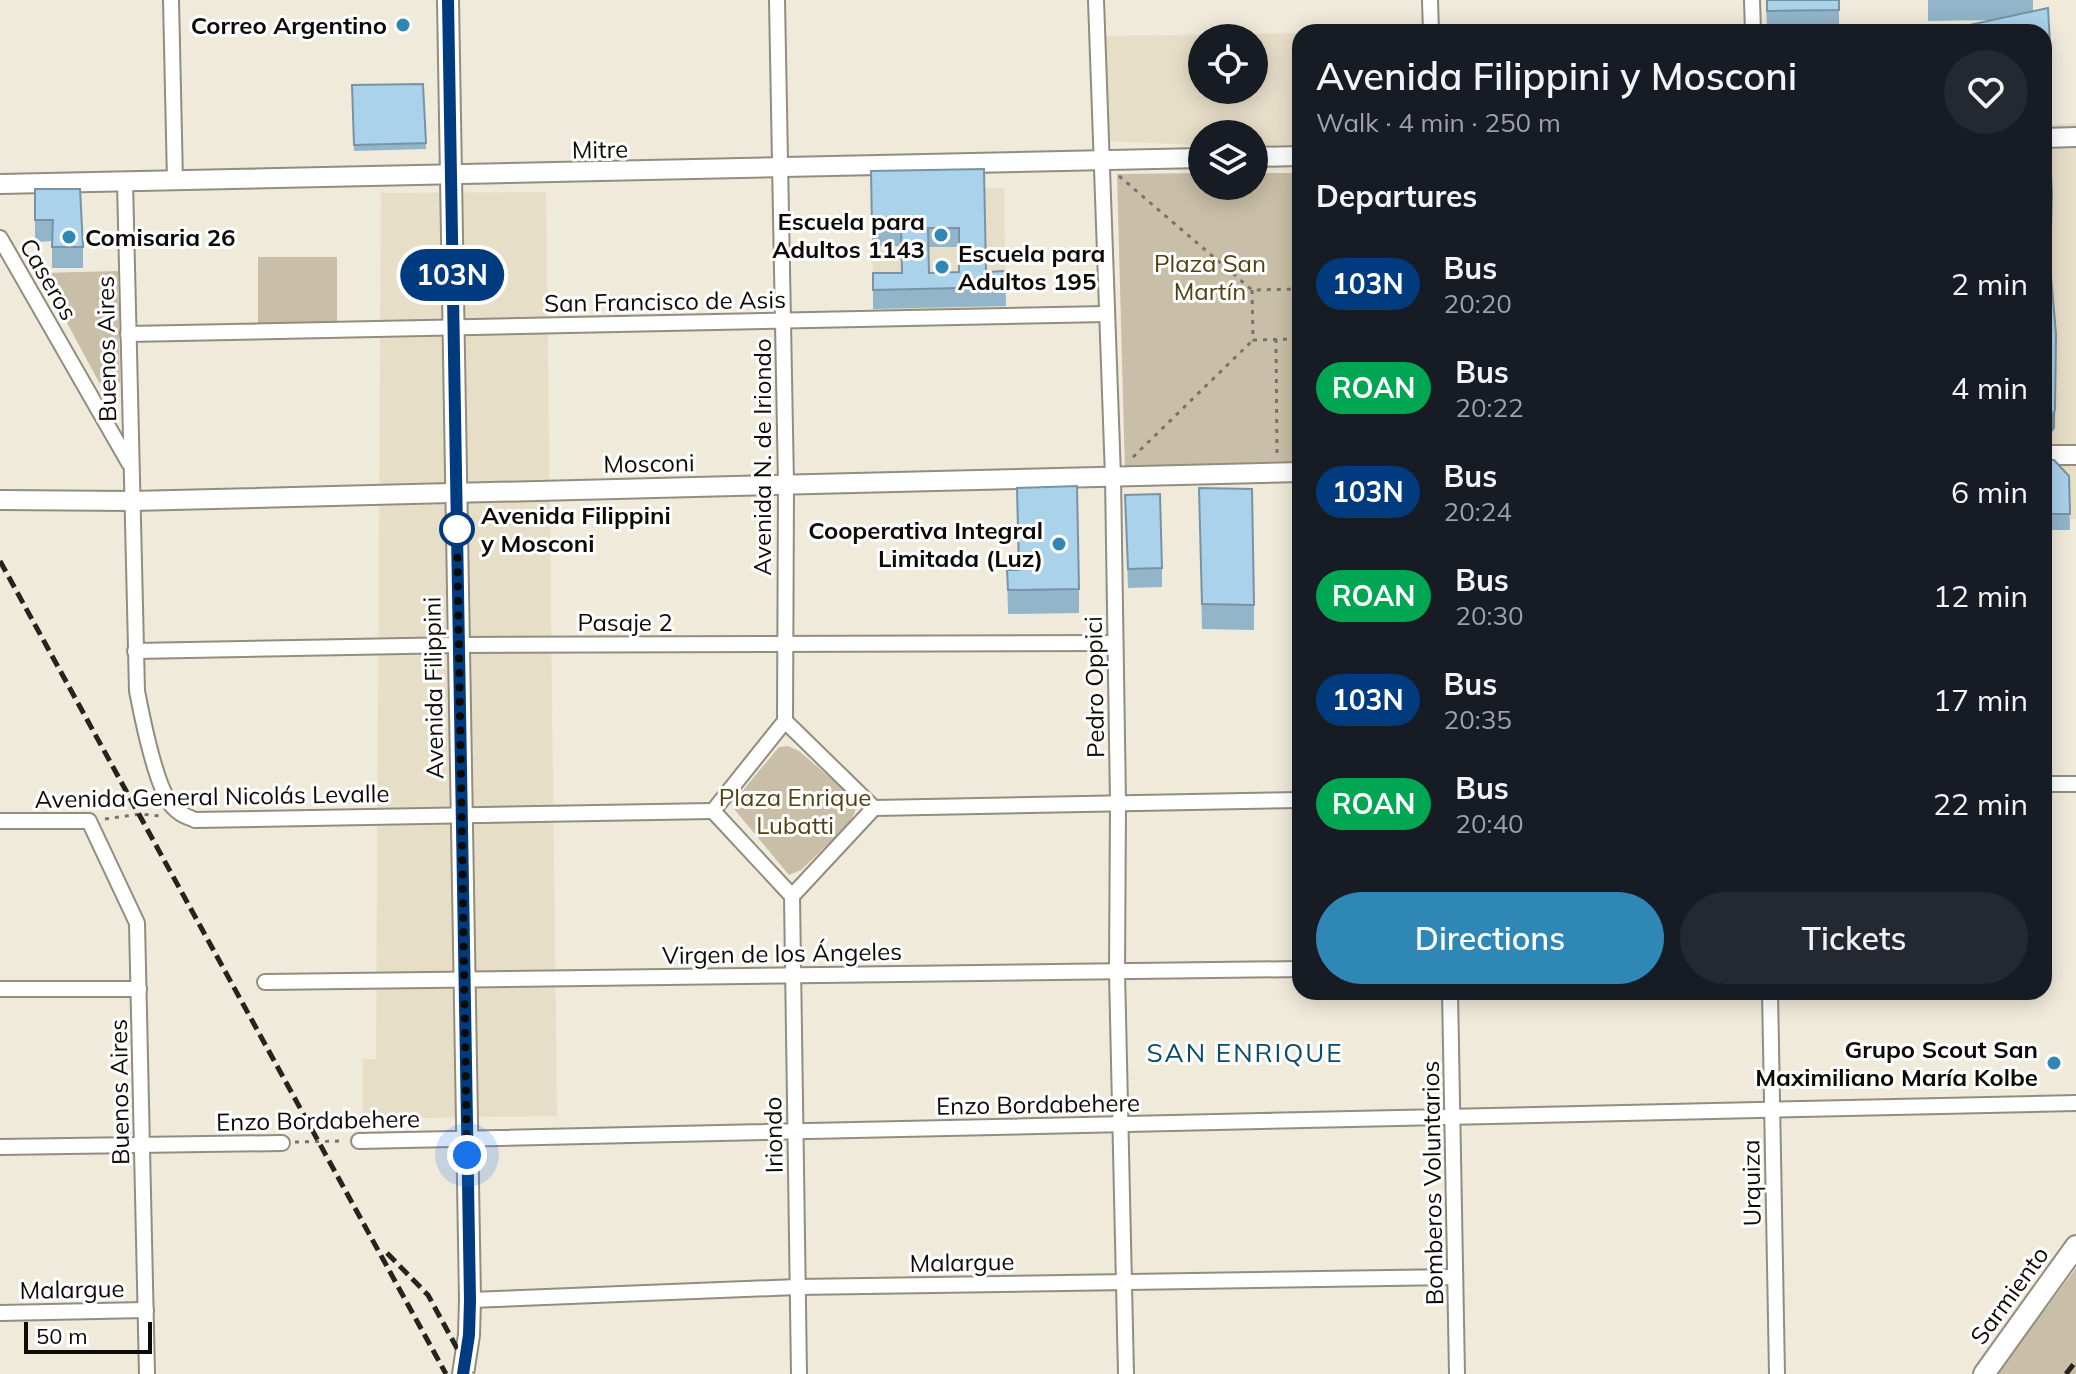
<!DOCTYPE html>
<meta charset="utf-8">
<style>
:root{--surface:#171b24;--page:#242831;--text:#f1f3f6;--muted:#9ea1a6;--accent:#2e87b5}
body{margin:0;font-family:Mulish,sans-serif;background:var(--page);color:var(--text);height:100vh;display:flex;flex-direction:column;font-size:30px;white-space:nowrap}
*{box-sizing:border-box;margin:0}
p{font-size:26px;color:var(--muted)}
.icon{flex:none;width:44px;height:44px;fill:none;stroke:currentColor;stroke-width:2;stroke-linecap:round;stroke-linejoin:round}
.map{position:relative;flex:1;overflow:hidden}
.sheet{position:absolute;left:1292px;top:24px;width:760px;height:976px;display:flex;flex-direction:column;background:var(--surface);border-radius:24px;box-shadow:0 4px 20px #0003}
.sheet>*{flex:none}
.badge{padding:0 16px;border-radius:26px;font-size:28px;line-height:52px}
.tools{position:absolute;left:1188px;top:24px;display:grid;gap:16px}
.tools a{display:grid;place-items:center;width:80px;height:80px;border-radius:50%;background:var(--surface);box-shadow:0 4px 20px #0003;font-size:40px}
.scale{position:absolute;left:24px;bottom:20px;width:128px;box-sizing:border-box;padding-left:8px;border:4px solid #0d0b07;border-top:0;font-size:22px;line-height:28px;white-space:nowrap;color:#0d0b07;-webkit-text-stroke:6px #fff;paint-order:stroke}
.you{position:absolute;width:40px;height:40px;margin:-20px;border:6px solid #fff;border-radius:50%;background:#1a73e8;box-shadow:0 0 0 12px #1a73e833}
.map>.badge{position:absolute;translate:-50% -50%;box-shadow:0 0 0 4px #fff}
h2{padding:0 24px;font-size:30px;line-height:72px}
.round{display:grid;place-items:center;flex:none;width:84px;height:84px;border-radius:42px;background:var(--page)}
.summary{display:flex;align-items:center;justify-content:space-between;height:136px;padding:0 24px}
h1{font-size:38px;font-weight:600;line-height:60px}
.cta{display:flex;gap:16px;margin-top:auto;padding:16px 24px}
.cta a{flex:1;height:92px;border-radius:48px;background:var(--accent);color:#fff;font-size:32px;font-weight:600;line-height:92px;text-align:center}
.cta a+a{background:var(--page);color:var(--text)}
ul{padding:0;list-style:none}
li{display:flex;align-items:center;gap:24px;height:104px;padding:0 24px}
li div{flex:1}
li b{display:block;font-size:30px}
li em{font-style:normal}
li .badge{min-width:88px;font-weight:700;text-align:center}
.map>svg:first-child{display:block}
</style>
<div class="map">
<svg width="2076" height="1374" viewBox="0 0 2076 1374">
<rect width="100%" height="100%" fill="#f0eadb"/>
<g fill="#e7dec8" fill-rule="evenodd">
<path d="M 1300,33 L 1300,148 L 1254,147 L 1254,134 L 1202,134 L 1202,145 L 1100,141 L 1097,36 ZM 1202,38 L 1254,38 L 1254,90 L 1202,90 Z"/>
<path d="M 2076,123 L 2076,519 L 2044,520 L 2044,125 Z"/>
<path d="M 1004,188 L 1006,313 L 874,315 L 871,190 Z"/>
<path d="M 546,192 L 557,1116 L 363,1119 L 363,1059 L 376,1059 L 381,193 Z"/>
</g>
<g fill="#c9bfa8">
<path d="M 1202,173 L 1202,186 L 1254,186 L 1254,173 L 1300,173 L 1300,467 L 1125,473 L 1117,174 Z"/>
<rect x="258" y="257" width="79" height="67"/>
<path d="M 118,271 L 120,382 L 115,389 L 104,388 L 100,384 L 40,273 Z"/>
<path d="M 788,746 L 799,751 L 855,799 L 855,812 L 849,824 L 801,870 L 789,875 L 734,809 L 734,801 L 779,747 Z"/>
<path d="M 2076,1268 L 2076,1374 L 1997,1374 Z"/>
</g>
<g fill="none" stroke-linecap="round" stroke-linejoin="round">
<g stroke="#928d7f" stroke-width="18">
<g id="minor">
<path d="M 171,0 L 175,181"/>
<path d="M 777,0 L 786,484 L 785,721"/>
<path d="M 1096,0 L 1113,477 L 1118,803 L 1117,972 L 1126,1374"/>
<path d="M 1430,0 L 1431,32"/>
<path d="M 1752,0 L 1753,32"/>
<path d="M 125,182 L 137,691 C 142,717 156,789 173,807 C 179,814 186,816 195,820 L 713,811"/>
<path d="M 0,238 L 129,463"/>
<path d="M 128,334 L 1107,314"/>
<path d="M 135,651 L 459,645 L 1115,643"/>
<path d="M 785,721 L 874,808 L 792,896 L 713,811 Z"/>
<path d="M 2044,784 L 2076,784"/>
<path d="M 874,808 L 1300,800"/>
<path d="M 0,821 L 89,821 L 137,923 L 147,1374"/>
<path d="M 792,896 L 799,1374"/>
<path d="M 265,982 L 1300,969"/>
<path d="M 0,989 L 139,989"/>
<path d="M 1450,992 L 1457,1374"/>
<path d="M 1770,992 L 1777,1374"/>
<path d="M 359,1141 L 2076,1103"/>
<path d="M 0,1147 L 282,1143"/>
<path d="M 470,1300 L 797,1287 L 1455,1277"/>
<path d="M 0,1313 L 146,1310"/>
</g>
</g>
<g stroke="#928d7f" stroke-width="22">
<g id="tertiary">
<path d="M 2044,138 L 2076,137"/>
<path d="M 1254,157 L 1300,156"/>
<path d="M 0,184 L 1202,158"/>
<path d="M 2044,455 L 2076,455"/>
<path d="M 0,500 L 132,501 L 1300,472"/>
</g>
</g>
<g stroke="#928d7f" stroke-width="24">
<g id="secondary">
<path d="M 448,0 L 470,1300 L 469,1335 L 463,1374"/>
<path d="M 1984,1374 L 2076,1246"/>
</g>
</g>
<g stroke="#78746b" stroke-width="3" stroke-dasharray="4 6" stroke-linecap="butt">
<path d="M 1119,176 L 1252,290 L 1300,289"/>
<path d="M 1252,290 L 1253,340 L 1300,339"/>
<path d="M 1276,339 L 1277,455"/>
<path d="M 1133,457 L 1253,340"/>
<path d="M 105,819 L 140,814 L 161,816"/>
<path d="M 295,1142 L 343,1141"/>
</g>
<use href="#minor" stroke="#fff" stroke-width="14"/>
<use href="#tertiary" stroke="#fff" stroke-width="18"/>
<use href="#secondary" stroke="#fff" stroke-width="20"/>
<g stroke="#26231e" stroke-width="5" stroke-dasharray="12 6" stroke-linecap="butt">
<path d="M 0,561 L 446,1374"/>
<path d="M 387,1253 L 428,1295 L 471,1374"/>
<path d="M 2066,1374 L 2076,1361"/>
</g>
</g>
<g fill="#92b5ca" fill-rule="evenodd">
<path d="M 1766,0 L 1839,0 L 1839,32 L 1767,32 Z"/>
<path d="M 1928,0 L 2033,0 L 2033,12 L 2048,8 L 2050,60 L 2044,60 L 2044,32 L 1960,32 L 1960,27 L 1994,20 L 1928,21 Z"/>
<path d="M 423,84 L 426,149 L 354,151 L 352,85 Z"/>
<path d="M 2044,151 L 2050,269 L 2055,428 L 2048,437 L 2044,437 Z"/>
<path d="M 984,169 L 986,272 L 1005,271 L 1006,306 L 873,309 L 873,273 L 902,273 L 901,246 L 872,246 L 871,171 ZM 929,247 L 959,247 L 959,272 L 929,273 Z"/>
<path d="M 35,189 L 83,247 L 83,268 L 52,268 L 52,241 L 35,242 Z"/>
<path d="M 2044,460 L 2069,476 L 2070,530 L 2044,530 Z"/>
<path d="M 1199,488 L 1254,605 L 1254,630 L 1202,629 Z"/>
<path d="M 1125,495 L 1162,568 L 1162,587 L 1128,588 Z"/>
<path d="M 1007,570 L 1018,570 L 1079,589 L 1079,613 L 1008,614 Z"/>
</g>
<path fill="#7793a4" d="M 2056,334 L 2055,428 L 2048,437 L 2048,420 Z"/>
<g fill="#aad2eb" stroke="#7793a4" stroke-width="2" fill-rule="evenodd">
<path d="M 1767,0 L 1839,0 L 1839,10 L 1767,11 Z"/>
<path d="M 2048,8 L 2050,44 L 2044,44 L 2044,32 L 1960,32 L 1960,27 Z"/>
<path d="M 423,84 L 426,143 L 354,145 L 352,85 Z"/>
<path d="M 2044,151 L 2050,156 L 2052,193 L 2050,265 L 2056,334 L 2055,410 L 2048,420 L 2044,420 Z"/>
<path d="M 984,169 L 986,272 L 1005,271 L 1006,287 L 873,290 L 873,273 L 902,273 L 901,226 L 872,227 L 871,171 ZM 928,228 L 959,228 L 959,272 L 929,273 Z"/>
<path d="M 35,189 L 80,189 L 83,247 L 52,247 L 53,220 L 35,220 Z"/>
<path d="M 2044,460 L 2054,460 L 2069,476 L 2070,514 L 2044,514 Z"/>
<path d="M 1077,486 L 1079,589 L 1008,590 L 1007,570 L 1019,570 L 1017,488 Z"/>
<path d="M 1199,488 L 1252,489 L 1254,605 L 1202,604 Z"/>
<path d="M 1160,494 L 1162,568 L 1128,569 L 1125,495 Z"/>
</g>
<g fill="none" stroke-linecap="round" stroke-linejoin="round">
<g stroke="#fff" stroke-width="18">
<path id="line" d="M 448,0 L 470,1300 L 469,1335 L 463,1374"/>
</g>
<use href="#line" stroke="#003b80" stroke-width="12"/>
<path stroke="#0d0b07" stroke-width="8" stroke-dasharray="0 14.4" d="M 457,529 L 467,1155"/>
</g>
<g fill="#2e87b5" stroke="#fff" stroke-width="3">
<circle cx="403" cy="25" r="8"/>
<circle cx="941" cy="235" r="8"/>
<circle cx="69" cy="237" r="8"/>
<circle cx="942" cy="267" r="8"/>
<circle cx="1059" cy="544" r="8"/>
<circle cx="2054" cy="1063" r="8"/>
</g>
<circle fill="#fff" stroke="#003b80" stroke-width="4" cx="457" cy="529" r="16"/>
<g text-anchor="middle" dominant-baseline="central" stroke-width="6" stroke-linejoin="round" paint-order="stroke">
<g font-size="24" font-weight="bold" fill="#0d0b07" stroke="#fff" text-anchor="end">
<text x="387" y="25">Correo Argentino</text>
<text x="925" y="221">Escuela para<tspan x="925" dy="28">Adultos 1143</tspan></text>
<text x="85" y="237" text-anchor="start">Comisaria 26</text>
<text x="958" y="253" text-anchor="start">Escuela para<tspan x="958" dy="28">Adultos 195</tspan></text>
<text x="1043" y="530">Cooperativa Integral<tspan x="1043" dy="28">Limitada (Luz)</tspan></text>
<text x="2038" y="1049">Grupo Scout San<tspan x="2038" dy="28">Maximiliano María Kolbe</tspan></text>
</g>
<g font-size="24" fill="#0d0b07" stroke="#fff">
<text transform="translate(600 149) rotate(-1)">Mitre</text>
<text transform="translate(49 279) rotate(60)">Caseros</text>
<text transform="translate(665 301) rotate(-1)">San Francisco de Asis</text>
<text transform="translate(106 349) rotate(-91)">Buenos Aires</text>
<text transform="translate(762 457) rotate(-90)">Avenida N. de Iriondo</text>
<text transform="translate(649 463) rotate(-1)">Mosconi</text>
<text x="625" y="622">Pasaje 2</text>
<text transform="translate(1094 687) rotate(-91)">Pedro Oppici</text>
<text transform="translate(433 688) rotate(-91)">Avenida Filippini</text>
<text transform="translate(212 796) rotate(-1)">Avenida General Nicolás Levalle</text>
<text transform="translate(782 953) rotate(-1)">Virgen de los Ángeles</text>
<text transform="translate(119 1092) rotate(-91)">Buenos Aires</text>
<text transform="translate(1038 1104) rotate(-1)">Enzo Bordabehere</text>
<text transform="translate(318 1120) rotate(-1)">Enzo Bordabehere</text>
<text transform="translate(773 1135) rotate(-91)">Iriondo</text>
<text transform="translate(1432 1183) rotate(-91)">Bomberos Voluntarios</text>
<text transform="translate(1751 1183) rotate(-91)">Urquiza</text>
<text transform="translate(962 1262) rotate(-1)">Malargue</text>
<text transform="translate(72 1289) rotate(-1)">Malargue</text>
<text transform="translate(2009 1295) rotate(-54)">Sarmiento</text>
</g>
<g font-size="24" fill="#514010" stroke="#fff">
<text x="1210" y="263">Plaza San<tspan x="1210" dy="28">Martín</tspan></text>
<text x="795" y="797">Plaza Enrique<tspan x="795" dy="28">Lubatti</tspan></text>
</g>
<g font-size="24" font-weight="bold" fill="#0d0b07" stroke="#fff" text-anchor="start">
<text x="481" y="515">Avenida Filippini<tspan x="481" dy="28">y Mosconi</tspan></text>
</g>
<g font-size="26" letter-spacing="2" fill="#094c6b" stroke="#fff">
<text x="1245" y="1052">SAN ENRIQUE</text>
</g>
</g>
</svg>
<div class="tools">
<a><svg class="icon" aria-label="locate" viewBox="0 0 24 24"><circle cx="12" cy="12" r="6"/><path d="M12 2v4M12 18v4M2 12h4M18 12h4"/></svg></a>
<a><svg class="icon" aria-label="layers" viewBox="0 0 24 24"><path d="M12 4l9 5-9 5-9-5zM3 14l9 5 9-5"/></svg></a>
</div>
<div class="scale">50 m</div>
<div class="you" style="left:467px;top:1155px"></div>
<b class="badge" style="left:452px;top:275px;background:#003b80;color:#fff">103N</b>
<section class="sheet">
<div class="summary"><div><h1>Avenida Filippini y Mosconi</h1><p>Walk · 4 min · 250 m</p></div><a class="round"><svg class="icon" aria-label="heart" viewBox="0 0 24 24"><path d="M12 20l-8-8c-3-5 5-10 8-4 3-6 11-1 8 4z"/></svg></a></div>
<h2>Departures</h2>
<ul>
<li><span class="badge" style="background:#003b80;color:#fff">103N</span><div><b>Bus</b><p>20:20</p></div><em>2 min</em></li>
<li><span class="badge" style="background:#00a651;color:#fff">ROAN</span><div><b>Bus</b><p>20:22</p></div><em>4 min</em></li>
<li><span class="badge" style="background:#003b80;color:#fff">103N</span><div><b>Bus</b><p>20:24</p></div><em>6 min</em></li>
<li><span class="badge" style="background:#00a651;color:#fff">ROAN</span><div><b>Bus</b><p>20:30</p></div><em>12 min</em></li>
<li><span class="badge" style="background:#003b80;color:#fff">103N</span><div><b>Bus</b><p>20:35</p></div><em>17 min</em></li>
<li><span class="badge" style="background:#00a651;color:#fff">ROAN</span><div><b>Bus</b><p>20:40</p></div><em>22 min</em></li>
</ul>
<div class="cta"><a>Directions</a><a>Tickets</a></div>
</section>
</div>
